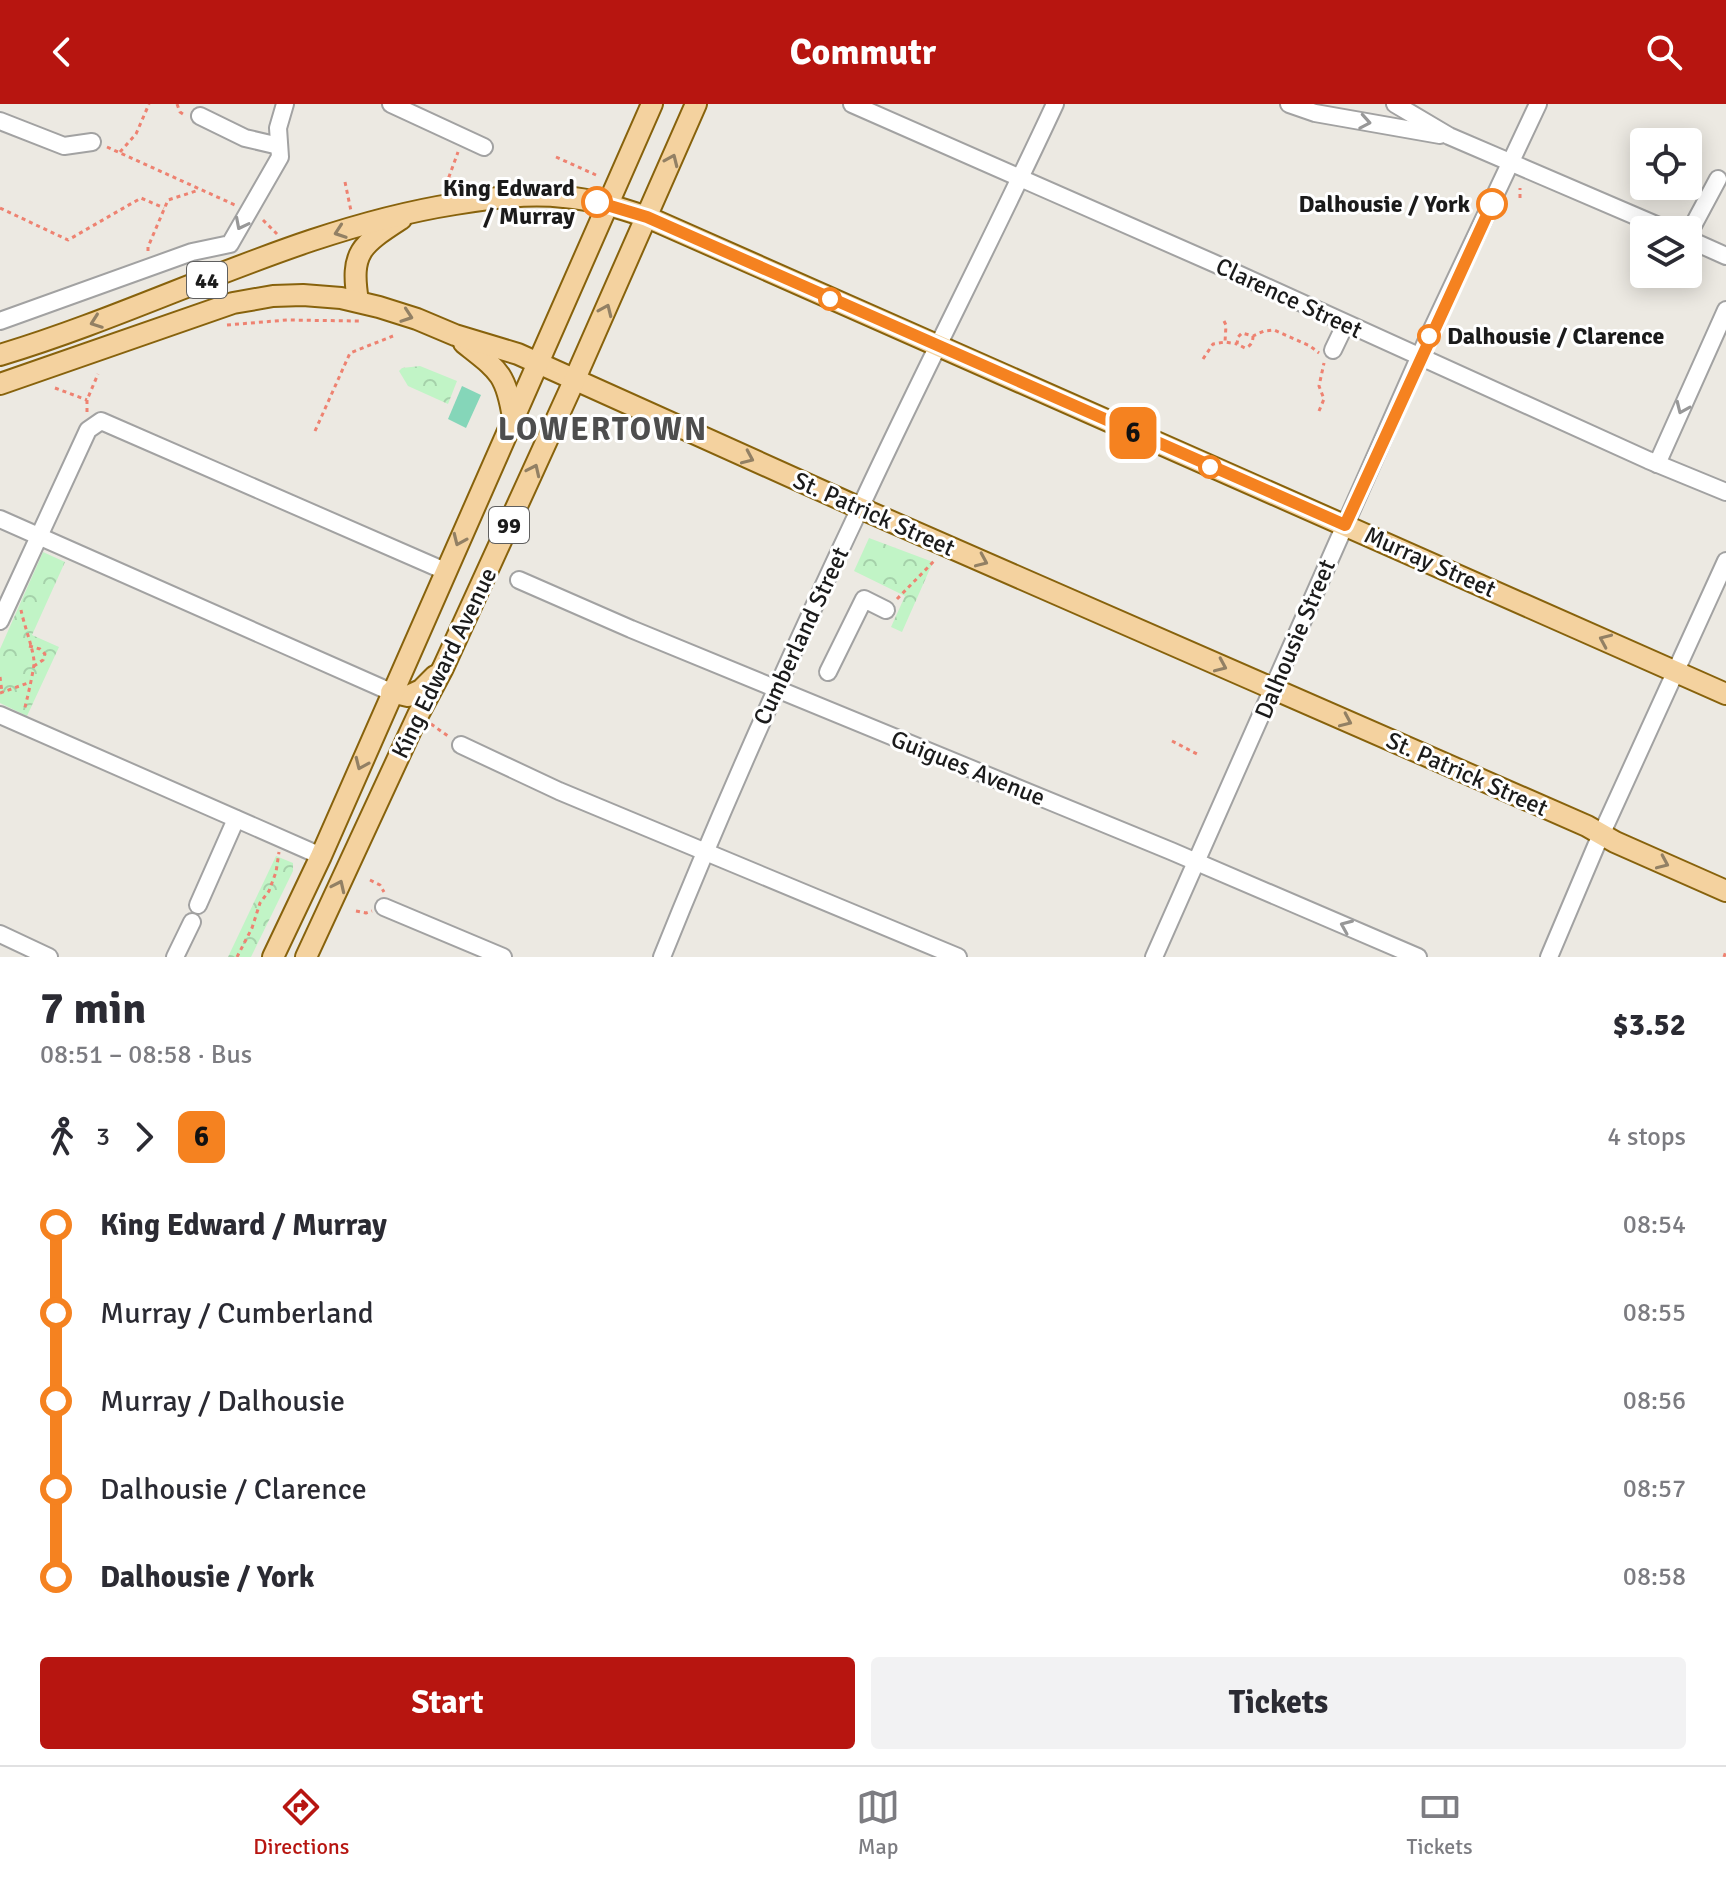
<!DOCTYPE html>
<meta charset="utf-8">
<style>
:root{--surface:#fff;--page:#f2f2f3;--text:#2b2b33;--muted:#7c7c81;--line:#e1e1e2;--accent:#b71510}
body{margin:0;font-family:Signika,sans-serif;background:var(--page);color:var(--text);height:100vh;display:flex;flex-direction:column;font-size:30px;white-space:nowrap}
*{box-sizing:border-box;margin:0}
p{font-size:26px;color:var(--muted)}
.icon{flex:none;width:44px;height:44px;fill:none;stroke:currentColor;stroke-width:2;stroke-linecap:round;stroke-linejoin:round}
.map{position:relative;height:853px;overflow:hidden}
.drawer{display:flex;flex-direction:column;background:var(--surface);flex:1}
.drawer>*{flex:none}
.badge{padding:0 16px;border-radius:12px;font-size:28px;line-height:52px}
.fabs{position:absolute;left:1630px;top:24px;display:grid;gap:16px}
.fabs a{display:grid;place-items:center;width:72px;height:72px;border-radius:8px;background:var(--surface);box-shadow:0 4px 20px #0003;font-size:40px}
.map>.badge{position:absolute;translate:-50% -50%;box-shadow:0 0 0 4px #fff}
.legs{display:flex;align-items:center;gap:12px;height:88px;padding:0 40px;font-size:26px}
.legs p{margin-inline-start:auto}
.head{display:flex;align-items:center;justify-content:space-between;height:136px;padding:0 40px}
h1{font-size:44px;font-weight:700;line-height:60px}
.cta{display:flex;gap:16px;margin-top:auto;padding:16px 40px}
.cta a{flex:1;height:92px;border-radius:8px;background:var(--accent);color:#fff;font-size:32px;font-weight:700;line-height:92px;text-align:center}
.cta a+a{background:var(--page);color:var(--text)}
ul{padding:0 40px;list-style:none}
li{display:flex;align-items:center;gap:28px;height:88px;font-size:30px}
li i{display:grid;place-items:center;width:12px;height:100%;margin:0 10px;background:currentColor}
li i::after{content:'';width:20px;height:20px;margin:-10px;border:6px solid;border-radius:50%;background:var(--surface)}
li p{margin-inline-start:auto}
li:first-child i{background:linear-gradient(#0000 50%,currentColor 0)}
li:last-child i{background:linear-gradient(currentColor 50%,#0000 0)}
header{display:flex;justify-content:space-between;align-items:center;height:104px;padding:0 40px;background:var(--accent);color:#fff;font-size:36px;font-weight:700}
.tab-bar{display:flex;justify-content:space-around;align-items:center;height:112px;border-top:2px solid var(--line);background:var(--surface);font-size:22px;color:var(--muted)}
.tab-bar a{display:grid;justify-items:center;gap:4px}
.tab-bar .on{color:var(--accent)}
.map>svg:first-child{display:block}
</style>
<header><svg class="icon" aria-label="back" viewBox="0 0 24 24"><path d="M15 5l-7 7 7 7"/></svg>Commutr<svg class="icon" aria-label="search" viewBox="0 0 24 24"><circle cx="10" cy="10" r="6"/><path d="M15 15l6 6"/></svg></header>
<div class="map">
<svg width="1726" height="853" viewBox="0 0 1726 853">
<defs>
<pattern id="park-crowns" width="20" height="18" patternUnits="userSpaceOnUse" patternTransform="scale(2)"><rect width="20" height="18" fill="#c1f4c6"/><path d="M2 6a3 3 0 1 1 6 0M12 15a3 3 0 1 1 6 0" fill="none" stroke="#a5d1aa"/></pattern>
</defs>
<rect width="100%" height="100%" fill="#ece9e2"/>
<g fill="url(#park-crowns)">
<path d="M 420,262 L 457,277 L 448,300 L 408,282 L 399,267 L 402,264 Z"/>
<path d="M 869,434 L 933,458 L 902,528 L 891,523 L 905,492 L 854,467 Z"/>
<path d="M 43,448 L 65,458 L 32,531 L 59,543 L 27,612 L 0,599 L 0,545 Z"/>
<path d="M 276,752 L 293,759 L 293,767 L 251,853 L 228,853 Z"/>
</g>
<path fill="#85d6b9" d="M 462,282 L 481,291 L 466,324 L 448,315 Z"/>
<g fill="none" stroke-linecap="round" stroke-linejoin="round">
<g stroke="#a2a2a2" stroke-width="20">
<g id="minor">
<path d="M 391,0 L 484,43"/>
<path d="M 852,0 L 1218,161 L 1648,356 L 1726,388"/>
<path d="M 1289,0 L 1315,9 L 1440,31"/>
<path d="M 1395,0 L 1449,32 L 1668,126"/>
<path d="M 200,12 L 245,34 L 279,42"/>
<path d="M 0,17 L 64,42 L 92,38"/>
<path d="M 1688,131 L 1718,75"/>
<path d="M 1688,135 L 1726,152"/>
<path d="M 0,217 L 192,148 L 230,140 L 280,53 L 278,24 L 285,0"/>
<path d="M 1333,246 L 1345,221"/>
<path d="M 1657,360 L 1726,206"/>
<path d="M 0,415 L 391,588"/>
<path d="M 519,476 L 631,525 L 1171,747 L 1418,853"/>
<path d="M 0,517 L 88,326 L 101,317 L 445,467"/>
<path d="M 828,568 L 864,495 L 886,506"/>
<path d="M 0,611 L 321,752"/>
<path d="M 461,641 L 559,687 L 958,853"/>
<path d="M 198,801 L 236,715"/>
<path d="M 384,803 L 503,853"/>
<path d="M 0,830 L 49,853"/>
<path d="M 175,853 L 192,818"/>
<path d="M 662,853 C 723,701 790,552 860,404 C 923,268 992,136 1055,0"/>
<path d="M 1154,853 L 1426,238 L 1538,0"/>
<path d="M 1549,853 L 1596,742 L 1726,457"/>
</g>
</g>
<g stroke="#87620c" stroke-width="24">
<g id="major">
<path d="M 358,197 C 350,148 361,141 401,115"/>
<path d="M 464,239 C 498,266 506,269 513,314"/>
<path d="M 0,251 C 153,205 297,125 455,100 C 491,94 528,89 564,93 C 592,95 620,104 647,113 L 1726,590"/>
<path d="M 0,280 L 233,199 L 273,192 L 303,191 L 341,194 L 379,203 L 417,215 L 455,231 L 518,250 L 860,404 L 1587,722 L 1615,738 L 1726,787"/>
<path d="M 391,588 L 408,592 L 421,586 L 435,572"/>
<path d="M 273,853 L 321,752 L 652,0"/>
<path d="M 306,853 L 418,611 L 443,564 L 574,277 L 696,0"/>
</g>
</g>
<g stroke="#ee8271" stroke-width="3" stroke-dasharray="4 4" stroke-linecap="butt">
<path d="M 177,0 L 180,8 L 186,12"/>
<path d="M 107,43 L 235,101"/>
<path d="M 120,48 L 136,30 L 149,0"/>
<path d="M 556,53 L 596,71"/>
<path d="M 345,78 L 351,107"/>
<path d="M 446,81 L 458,48"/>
<path d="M 1520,94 L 1520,84"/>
<path d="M 0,104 L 68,136 L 141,94 L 164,104"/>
<path d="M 263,116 L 277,130"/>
<path d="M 148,147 L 148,143 L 168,96 L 199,86"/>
<path d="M 1224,217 L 1226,221 L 1225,238"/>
<path d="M 227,221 L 287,216 L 359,217"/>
<path d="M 1253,232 C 1253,238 1251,242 1245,244 L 1237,240 L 1238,233 L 1242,229 L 1253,232 L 1264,227 L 1274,226 L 1310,242 L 1319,249"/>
<path d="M 1203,255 L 1213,240 L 1225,238 L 1237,240"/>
<path d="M 55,284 L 87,296"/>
<path d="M 1319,307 L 1324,295 L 1319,282 L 1324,259"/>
<path d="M 87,308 L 87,296 L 98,270"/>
<path d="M 315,327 L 350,249 L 393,232"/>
<path d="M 897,495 L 936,455"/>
<path d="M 21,506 C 24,521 33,544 34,557 C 35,562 26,600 24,607"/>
<path d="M 29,542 L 40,545 L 45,550 L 43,556 L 34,562"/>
<path d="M 0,573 L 2,588"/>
<path d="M 0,589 L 28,579"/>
<path d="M 431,620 L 448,632"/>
<path d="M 1172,637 L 1197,650"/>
<path d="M 370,776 L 380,781 L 384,788"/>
<path d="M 356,807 L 366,809 L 372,807"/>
<path d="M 237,853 L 252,824 L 260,799 L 269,787 L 276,768 L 279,748"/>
<path d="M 1724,853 L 1726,847"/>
</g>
<use href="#minor" stroke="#fff" stroke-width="16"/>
<use href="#major" stroke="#f4d29f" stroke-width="20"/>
</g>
<defs><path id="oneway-chevron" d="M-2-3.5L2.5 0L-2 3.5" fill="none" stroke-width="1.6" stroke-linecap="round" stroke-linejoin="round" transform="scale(2)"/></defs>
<g stroke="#989898">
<use href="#oneway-chevron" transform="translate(1365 18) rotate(10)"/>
<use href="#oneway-chevron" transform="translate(241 120) rotate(117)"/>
<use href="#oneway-chevron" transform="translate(1682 304) rotate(114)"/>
<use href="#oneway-chevron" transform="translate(1346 822) rotate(-157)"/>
</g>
<g stroke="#928064">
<use href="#oneway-chevron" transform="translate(672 56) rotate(-66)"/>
<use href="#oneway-chevron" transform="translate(340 128) rotate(161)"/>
<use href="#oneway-chevron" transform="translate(606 206) rotate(-66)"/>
<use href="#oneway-chevron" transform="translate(407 212) rotate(19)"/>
<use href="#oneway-chevron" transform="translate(96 218) rotate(160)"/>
<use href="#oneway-chevron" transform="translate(748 354) rotate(24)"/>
<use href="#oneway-chevron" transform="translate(534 366) rotate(-65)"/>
<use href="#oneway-chevron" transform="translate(459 436) rotate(114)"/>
<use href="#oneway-chevron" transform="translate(982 457) rotate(24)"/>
<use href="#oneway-chevron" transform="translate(1605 536) rotate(-156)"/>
<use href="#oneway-chevron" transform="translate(1221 562) rotate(24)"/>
<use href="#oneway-chevron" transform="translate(1346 617) rotate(24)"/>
<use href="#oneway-chevron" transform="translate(361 660) rotate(114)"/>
<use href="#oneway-chevron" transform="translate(1663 759) rotate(24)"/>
<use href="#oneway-chevron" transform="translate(339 782) rotate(-65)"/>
</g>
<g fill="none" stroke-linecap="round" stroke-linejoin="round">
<g stroke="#fff" stroke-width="18">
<path id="line-1" d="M 597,98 L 647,113 L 1345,421 L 1492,100"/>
</g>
<use href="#line-1" stroke="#f58220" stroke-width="12"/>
</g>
<g fill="#fff" stroke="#f58220" stroke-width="4">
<circle cx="597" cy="98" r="14"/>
<circle cx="1492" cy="100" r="14"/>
<circle cx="830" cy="195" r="10"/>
<circle cx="1429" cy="232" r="10"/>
<circle cx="1210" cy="363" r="10"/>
</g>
<g text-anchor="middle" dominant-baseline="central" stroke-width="6" stroke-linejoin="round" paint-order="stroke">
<g fill="#fff" stroke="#5f5f5f" stroke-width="2">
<rect x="187" y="158" width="40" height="36" rx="6"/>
<rect x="489" y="403" width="40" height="36" rx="6"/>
</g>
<g font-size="22" font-weight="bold" fill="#1b1b1b">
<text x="207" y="176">44</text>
<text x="509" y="421">99</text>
</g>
<g font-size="24" font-weight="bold" fill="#1b1b1b" stroke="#fff" text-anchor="end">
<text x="575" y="84">King Edward<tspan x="575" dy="28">/ Murray</tspan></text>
<text x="1470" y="100">Dalhousie / York</text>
<text x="1447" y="232" text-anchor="start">Dalhousie / Clarence</text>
</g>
<g font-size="24" fill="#1b1b1b" stroke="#fff">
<text transform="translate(1289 194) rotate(25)">Clarence Street</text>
<text transform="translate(874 410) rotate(24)">St. Patrick Street</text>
<text transform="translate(1430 458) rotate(24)">Murray Street</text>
<text transform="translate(801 532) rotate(-65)">Cumberland Street</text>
<text transform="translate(1295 535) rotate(-67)">Dalhousie Street</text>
<text transform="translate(444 559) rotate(-64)">King Edward Avenue</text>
<text transform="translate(968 664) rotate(22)">Guigues Avenue</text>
<text transform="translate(1467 670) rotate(24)">St. Patrick Street</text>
</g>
<g font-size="32" font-weight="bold" letter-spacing="2" fill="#4e4e4e" stroke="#fff">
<text x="603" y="325">LOWERTOWN</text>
</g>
</g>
</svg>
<div class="fabs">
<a><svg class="icon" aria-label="locate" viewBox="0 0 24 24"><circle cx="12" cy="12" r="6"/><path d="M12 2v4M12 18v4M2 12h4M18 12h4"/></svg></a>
<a><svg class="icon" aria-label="layers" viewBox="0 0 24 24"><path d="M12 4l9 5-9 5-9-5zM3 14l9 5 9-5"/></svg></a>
</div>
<b class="badge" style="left:1133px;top:329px;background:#f58220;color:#111">6</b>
</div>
<section class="drawer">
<div class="head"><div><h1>7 min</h1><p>08:51 – 08:58 · Bus</p></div><b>$3.52</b></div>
<div class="legs"><svg class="icon" aria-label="walk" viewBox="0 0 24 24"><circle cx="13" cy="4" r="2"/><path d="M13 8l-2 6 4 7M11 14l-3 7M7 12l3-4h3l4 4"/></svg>3<svg class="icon" aria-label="forward" viewBox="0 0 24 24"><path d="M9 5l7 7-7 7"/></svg><b class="badge" style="background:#f58220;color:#111">6</b><p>4 stops</p></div>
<ul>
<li><i style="color:#f58220"></i><b>King Edward / Murray</b><p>08:54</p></li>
<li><i style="color:#f58220"></i><span>Murray / Cumberland</span><p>08:55</p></li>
<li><i style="color:#f58220"></i><span>Murray / Dalhousie</span><p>08:56</p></li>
<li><i style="color:#f58220"></i><span>Dalhousie / Clarence</span><p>08:57</p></li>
<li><i style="color:#f58220"></i><b>Dalhousie / York</b><p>08:58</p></li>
</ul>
<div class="cta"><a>Start</a><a>Tickets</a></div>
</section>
<nav class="tab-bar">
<a class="on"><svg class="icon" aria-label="directions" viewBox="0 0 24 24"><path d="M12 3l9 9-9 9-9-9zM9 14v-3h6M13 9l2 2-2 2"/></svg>Directions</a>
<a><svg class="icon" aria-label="map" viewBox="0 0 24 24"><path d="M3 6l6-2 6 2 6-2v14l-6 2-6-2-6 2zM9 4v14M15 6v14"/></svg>Map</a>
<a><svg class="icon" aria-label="tickets" viewBox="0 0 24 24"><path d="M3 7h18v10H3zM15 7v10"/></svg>Tickets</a>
</nav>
